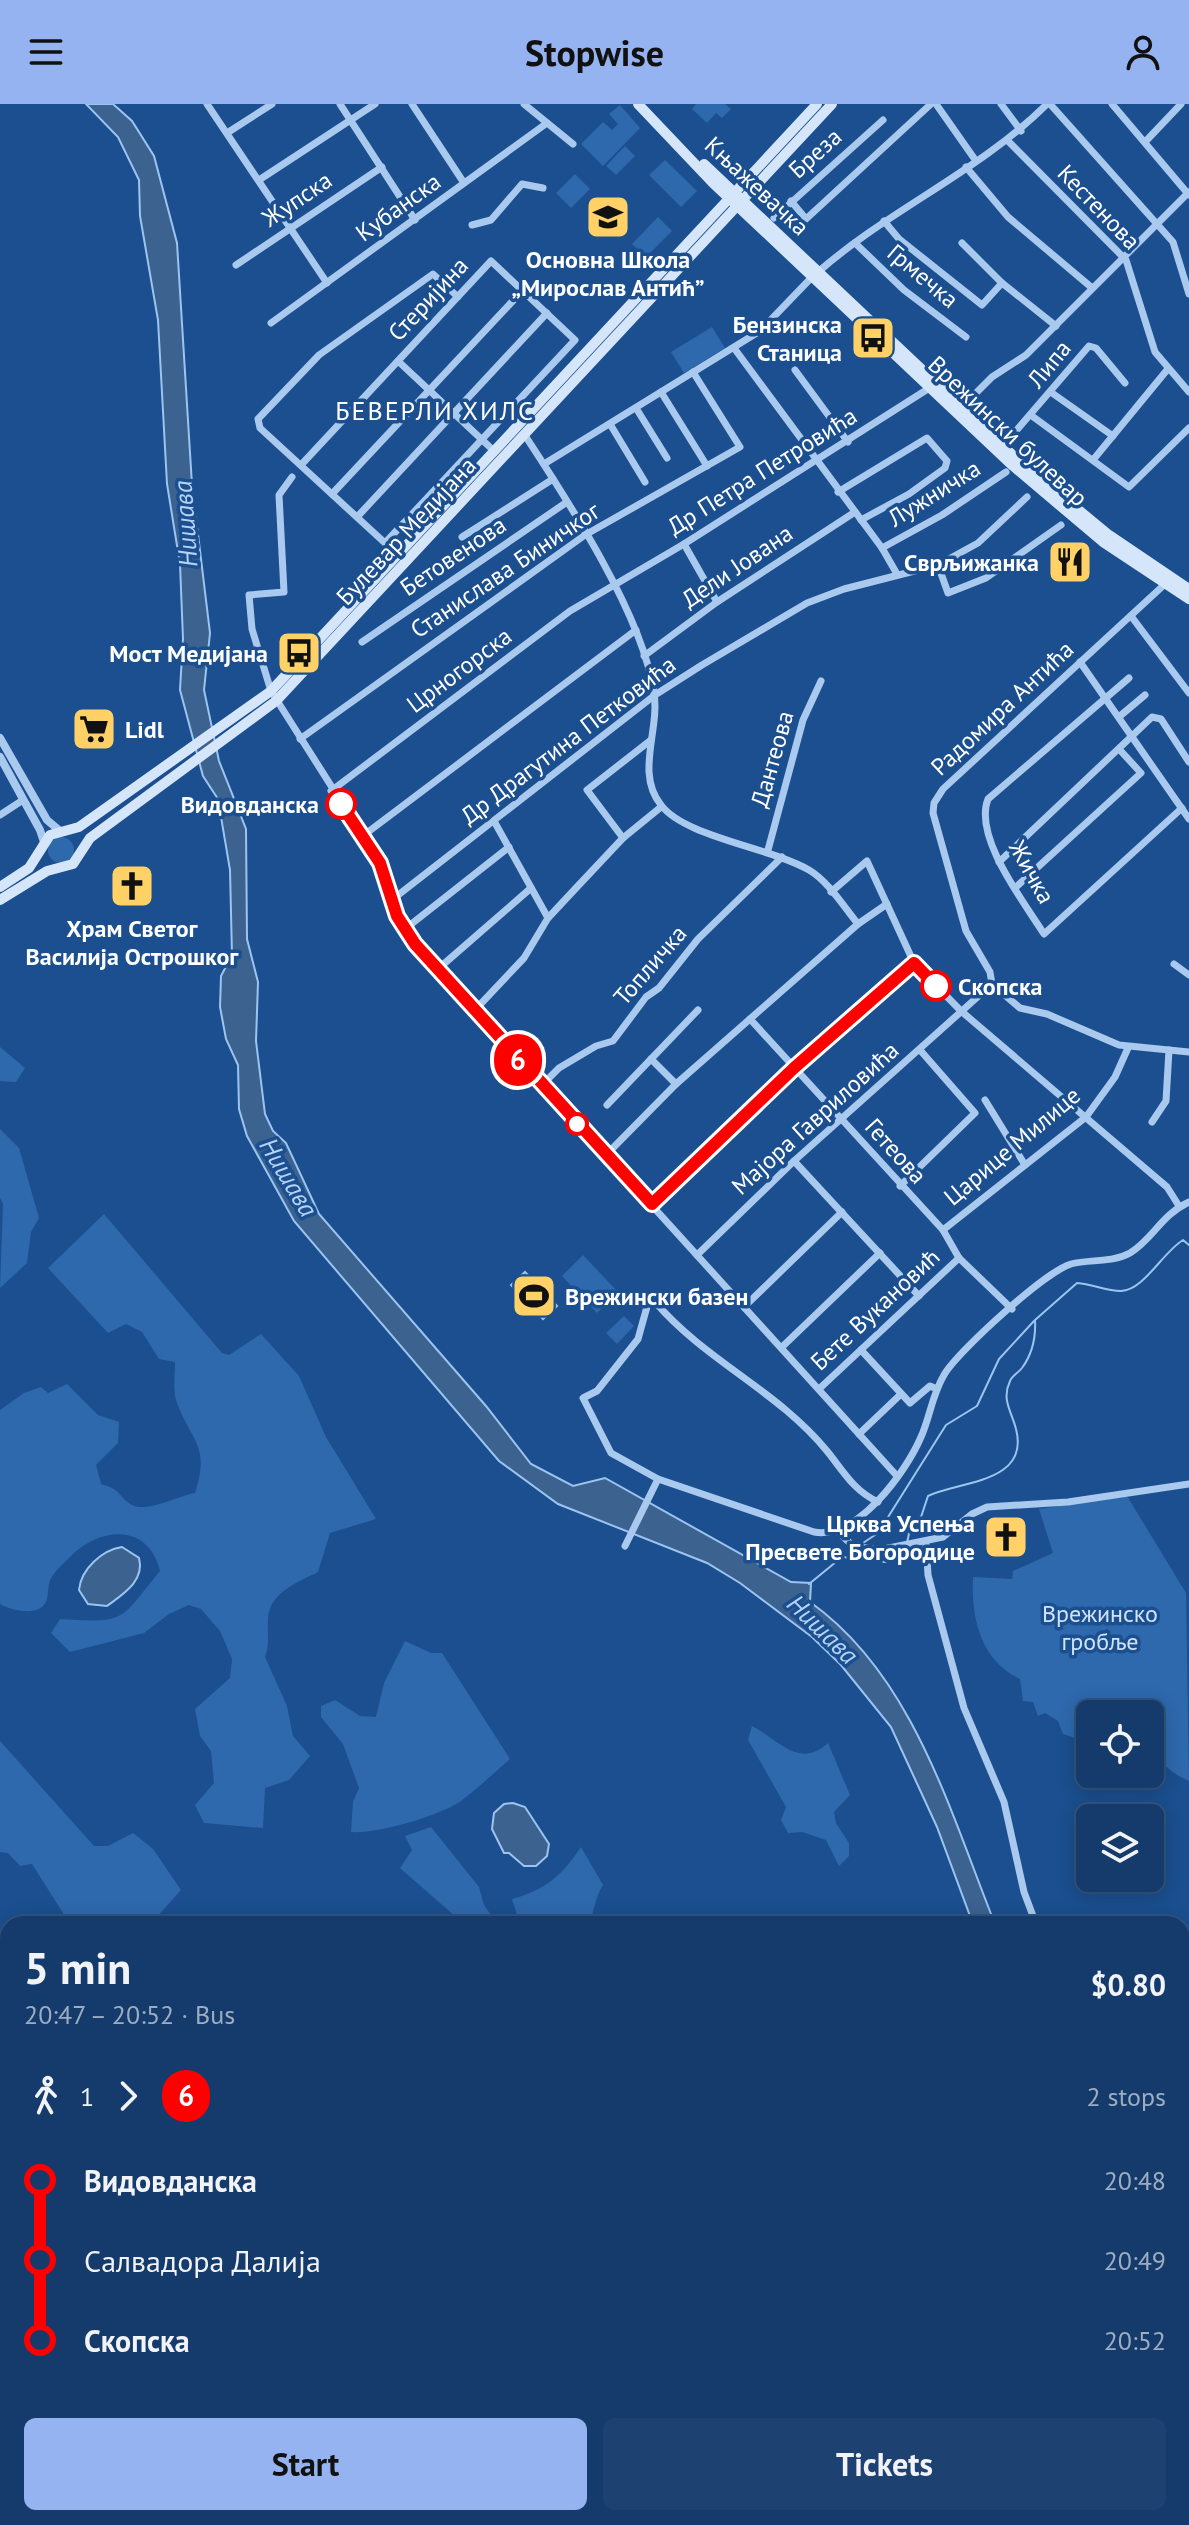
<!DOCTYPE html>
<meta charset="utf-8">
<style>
:root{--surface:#143b6b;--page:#1d4271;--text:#f1f3f6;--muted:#9dadc1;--line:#33557e;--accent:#95b2f1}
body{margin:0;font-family:"PT Sans",sans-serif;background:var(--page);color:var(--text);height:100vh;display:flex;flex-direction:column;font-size:30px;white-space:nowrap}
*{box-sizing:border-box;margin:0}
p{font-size:26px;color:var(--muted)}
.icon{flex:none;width:44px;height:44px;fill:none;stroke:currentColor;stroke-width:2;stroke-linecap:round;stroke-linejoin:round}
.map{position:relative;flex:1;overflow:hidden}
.details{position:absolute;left:0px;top:1812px;width:1190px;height:610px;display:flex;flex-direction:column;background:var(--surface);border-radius:24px 24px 0 0;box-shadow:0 4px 20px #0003,0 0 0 2px var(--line)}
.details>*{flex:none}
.badge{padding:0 16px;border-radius:26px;font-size:28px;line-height:52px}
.controls{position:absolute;left:1076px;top:1596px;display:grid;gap:16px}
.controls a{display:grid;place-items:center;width:88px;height:88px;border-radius:12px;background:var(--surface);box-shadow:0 4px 20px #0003,0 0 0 2px var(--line);font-size:40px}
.map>.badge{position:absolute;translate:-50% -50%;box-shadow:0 0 0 4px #fff}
.legs{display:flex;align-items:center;gap:12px;height:88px;padding:0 24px;font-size:26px}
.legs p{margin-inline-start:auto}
.overview{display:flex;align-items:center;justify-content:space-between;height:136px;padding:0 24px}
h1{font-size:44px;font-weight:700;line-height:60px}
.cta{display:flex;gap:16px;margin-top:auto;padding:16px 24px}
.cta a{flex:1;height:92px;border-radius:12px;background:var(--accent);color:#111;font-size:32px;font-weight:700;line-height:92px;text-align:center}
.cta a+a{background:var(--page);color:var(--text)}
ul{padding:0 24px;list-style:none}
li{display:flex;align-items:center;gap:28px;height:80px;font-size:30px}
li i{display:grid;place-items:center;width:12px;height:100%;margin:0 10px;background:currentColor}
li i::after{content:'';width:20px;height:20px;margin:-10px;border:6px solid;border-radius:50%;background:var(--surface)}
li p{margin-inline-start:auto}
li:first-child i{background:linear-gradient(#0000 50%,currentColor 0)}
li:last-child i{background:linear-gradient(currentColor 50%,#0000 0)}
header{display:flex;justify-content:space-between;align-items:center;height:104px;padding:0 24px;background:var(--accent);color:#111;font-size:36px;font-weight:700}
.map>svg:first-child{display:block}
</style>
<header><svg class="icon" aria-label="menu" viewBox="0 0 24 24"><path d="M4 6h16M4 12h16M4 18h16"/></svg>Stopwise<svg class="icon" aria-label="person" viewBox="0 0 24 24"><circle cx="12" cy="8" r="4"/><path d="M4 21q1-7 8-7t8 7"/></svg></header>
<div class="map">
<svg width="1189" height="2421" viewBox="0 0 1189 2421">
<rect width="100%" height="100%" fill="#1b4f8f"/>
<g fill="#2e69ad">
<path d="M 696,0 L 725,0 L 731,5 L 722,14 L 716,9 L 707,19 L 692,5 Z"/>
<path d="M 620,1 L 640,24 L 603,62 L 581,40 L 603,18 L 612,26 L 618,20 L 609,10 Z"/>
<path d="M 625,42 L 635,52 L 616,71 L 606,62 Z"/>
<path d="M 665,56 L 697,87 L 681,103 L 649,71 Z"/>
<path d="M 575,70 L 590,85 L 571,104 L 556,89 Z"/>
<path d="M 658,113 L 672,127 L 646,153 L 632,140 Z"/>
<path d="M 712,223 L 725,244 L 684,269 L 671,248 Z"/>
<circle cx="61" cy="746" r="13"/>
<path d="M 0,943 L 25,964 L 16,978 L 0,977 Z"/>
<path d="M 0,1025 L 19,1044 L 39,1114 L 31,1128 L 27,1159 L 0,1184 L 3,1100 L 0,1094 Z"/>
<path d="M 104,1110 L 222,1249 L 229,1251 L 261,1230 L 299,1272 L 326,1333 L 376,1415 L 330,1429 L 318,1468 C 298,1478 269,1489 268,1515 C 267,1530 270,1539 265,1553 L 287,1602 L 293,1632 L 310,1652 L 289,1676 L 265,1684 L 263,1724 L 204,1719 L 195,1701 L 214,1679 L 211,1647 L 200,1632 L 195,1605 L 230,1574 L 232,1555 L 220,1527 L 201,1505 L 189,1501 L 169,1510 L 144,1529 L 70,1548 L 51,1529 L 60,1515 C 127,1519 118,1518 160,1467 C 149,1420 102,1422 72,1451 C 65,1458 56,1466 51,1474 C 46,1484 51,1495 42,1503 C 31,1511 11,1506 0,1500 L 0,1306 L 24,1289 L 41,1283 L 48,1289 L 67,1280 L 98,1311 L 119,1318 L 118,1339 L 96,1361 L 101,1380 C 123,1386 117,1392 132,1401 C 147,1409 178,1392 195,1389 C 211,1340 190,1337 176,1296 C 173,1285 175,1269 175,1258 L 159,1255 L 142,1228 L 126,1220 L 108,1229 L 48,1164 Z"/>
<path d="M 583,1151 L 618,1188 L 597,1209 L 562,1172 Z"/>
<path d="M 624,1212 L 634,1222 L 617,1240 L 606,1229 Z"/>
<path d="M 1127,1392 L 1186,1489 L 1189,1677 C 1157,1663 1150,1643 1150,1610 L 1090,1610 L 1090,1629 L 1075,1634 L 1063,1630 L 1058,1617 L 1045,1609 L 1038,1612 L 1033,1598 L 1023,1597 L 1020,1575 C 980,1556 971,1513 973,1473 L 1012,1475 L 1013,1467 L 1053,1449 L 1039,1405 Z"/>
<path d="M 405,1537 L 431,1549 L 442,1549 L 510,1655 C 494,1669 478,1684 461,1697 C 439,1712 378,1730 351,1728 L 353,1698 L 359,1684 L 343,1640 L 321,1613 L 321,1602 L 335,1596 L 360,1612 L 376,1613 L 384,1579 Z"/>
<path d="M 752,1622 C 780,1637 799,1665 828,1639 L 850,1691 L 834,1708 L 836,1719 L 849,1739 L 849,1752 L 839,1762 L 826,1736 L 802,1728 L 788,1729 L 781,1716 L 786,1703 L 748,1636 Z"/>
<path d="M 0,1637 L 94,1742 L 108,1742 L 133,1729 L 153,1745 L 181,1786 L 153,1817 L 148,1820 L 70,1820 L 32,1760 L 20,1762 L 8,1749 L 0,1748 Z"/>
<path d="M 431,1723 L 479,1783 L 484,1801 L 497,1820 L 464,1820 L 400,1764 L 412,1746 L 405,1732 Z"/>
<path d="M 581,1743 L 603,1781 C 596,1792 593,1808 590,1820 L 520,1820 L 512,1795 C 546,1786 562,1771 581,1743 Z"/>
</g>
<g fill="#3c6290" stroke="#9cc4f0" stroke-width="2">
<path d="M 86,0 L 113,0 L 132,17 L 154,52 L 177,139 L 192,381 L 210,529 L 204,586 L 219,657 L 246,725 L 247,835 L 258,878 L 256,937 L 265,1010 L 273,1027 L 286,1039 L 319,1110 L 486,1302 L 531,1360 L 573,1382 L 605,1374 L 791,1478 L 811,1479 L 810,1498 C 913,1571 950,1708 995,1820 L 973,1820 L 937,1723 L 891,1623 L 841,1561 L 812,1533 L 740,1479 L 707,1459 L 558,1400 L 499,1357 L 294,1117 L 247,1032 L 239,1005 L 238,961 L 226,935 L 220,903 L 221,872 L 232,851 L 230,766 L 218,695 L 203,672 L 180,586 L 183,535 L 180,460 L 167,380 L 158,216 L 140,112 L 139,76 L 118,33 Z"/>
<path d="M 525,1168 L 557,1202 L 543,1215 L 511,1181 Z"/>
<path d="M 122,1443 L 139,1454 C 145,1477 123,1490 107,1502 L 88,1500 L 79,1486 C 81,1465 102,1446 122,1443 Z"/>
<path d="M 513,1699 L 525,1703 L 549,1740 L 547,1752 L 536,1762 L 524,1762 L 509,1749 L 504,1749 L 492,1725 L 494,1709 L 504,1700 Z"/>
<path d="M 1182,2198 L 1189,2217 L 1189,2421 L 1184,2421 L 1181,2414 Z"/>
</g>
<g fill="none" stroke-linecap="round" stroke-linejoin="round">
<g stroke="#9cc4f0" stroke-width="2">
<path d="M 907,1439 L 911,1420 L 921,1413 L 928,1392 C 960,1377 1030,1379 1016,1325 C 1012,1308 1001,1296 1010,1277 C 1012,1272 1018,1269 1022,1264 C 1033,1249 1036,1234 1035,1216 L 1077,1179 C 1093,1180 1105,1187 1121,1187 C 1144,1186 1163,1148 1183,1136 L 1189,1141"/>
<path d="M 860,1441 L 878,1429 L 946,1321 L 977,1302 L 999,1255 L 1034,1217"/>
<path d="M 809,1480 L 842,1453 L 885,1458 L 905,1450 L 906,1445"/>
<path d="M 864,2414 L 865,2421"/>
</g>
<g stroke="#a9c9ee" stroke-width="7">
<path d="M 207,0 L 327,179"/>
<path d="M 340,0 L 415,116"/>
<path d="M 412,0 L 464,79"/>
<path d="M 524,0 L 573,40"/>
<path d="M 936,0 L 976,57"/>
<path d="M 1001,0 L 1021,27"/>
<path d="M 1050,0 L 1173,138 L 1189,190"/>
<path d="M 1112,0 L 1189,91"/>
<path d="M 227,29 L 272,0"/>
<path d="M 1008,37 L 1126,156 L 1155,248 L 1189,288"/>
<path d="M 1145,38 L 1181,0"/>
<path d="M 966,63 L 1008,113 L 1091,183"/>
<path d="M 259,76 L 375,0"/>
<path d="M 791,97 L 806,115 L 931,0"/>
<path d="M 774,114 L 883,16"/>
<path d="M 884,117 L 899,135 L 982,201 L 1002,179"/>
<path d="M 472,121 L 491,116 L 522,80 L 543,84"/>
<path d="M 855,139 L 904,186 L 966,233"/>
<path d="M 962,139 L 1002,179 L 1056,222"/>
<path d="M 236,161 L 382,63"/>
<path d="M 818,168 C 890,105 980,67 1047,0"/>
<path d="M 271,219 L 547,19"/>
<path d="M 734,244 L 882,444 L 897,470"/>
<path d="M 398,257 L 493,346"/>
<path d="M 795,266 L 848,338"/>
<path d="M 661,288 L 707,362"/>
<path d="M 1052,289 L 1113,332"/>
<path d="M 962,303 L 992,273 L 1026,251 L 1189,88"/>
<path d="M 636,304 L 667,354"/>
<path d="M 1032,312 L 1129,383 L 1189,324"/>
<path d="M 610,320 L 645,378"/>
<path d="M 524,330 C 568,397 643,511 654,589 C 660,626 635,669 661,701 C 685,733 769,743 809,766 C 828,777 844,803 858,820"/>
<path d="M 1003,342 L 1089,242 L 1096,244 L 1125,279"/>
<path d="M 1093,356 L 1167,266"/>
<path d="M 544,360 L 760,227 L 813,172"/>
<path d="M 301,361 L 491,157 L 575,236 L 385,439 L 260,324 L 258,315 L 319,251 L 433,170 L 458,193"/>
<path d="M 292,373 L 279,391 L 284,488 L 249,491 L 252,525 L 271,587 L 380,759 L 397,812 L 415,840 L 897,1372"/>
<path d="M 838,388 L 927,334 L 947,357 L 945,364 L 909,390 L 861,416"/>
<path d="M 332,390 L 523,186"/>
<path d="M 358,412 L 547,209"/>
<path d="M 462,433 L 553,375"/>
<path d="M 684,440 L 717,498"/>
<path d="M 882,444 L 942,411 L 1006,368"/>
<path d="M 938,461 L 948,489 L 986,474 L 1061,421"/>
<path d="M 1131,512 L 1189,589"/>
<path d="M 362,538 L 567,398"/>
<path d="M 644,552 L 717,498 L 855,408"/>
<path d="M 1080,558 L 1189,715"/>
<path d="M 1129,574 L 988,695 C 973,733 1024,798 1044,830 L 1182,704"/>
<path d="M 1120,612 L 1145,591"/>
<path d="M 300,635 L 585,431 L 740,343 L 693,268"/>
<path d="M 331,687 L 570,507 L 684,440 L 931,283"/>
<path d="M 0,711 L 23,696"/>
<path d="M 494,717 L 548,814"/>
<path d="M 364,731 L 636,526"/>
<path d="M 623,734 L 587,686 L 651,636"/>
<path d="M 768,746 L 803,616 L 821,577"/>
<path d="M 999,758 L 1152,613 L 1161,615 L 1189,658"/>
<path d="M 1015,784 L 1141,669 L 1119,645"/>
<path d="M 831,788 L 867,757 L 914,859 L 961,907 L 1167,1083 L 1179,1102"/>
<path d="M 393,795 L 655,591 L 702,561 L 807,499 L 844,485 L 938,461 L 978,439 L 1027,393"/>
<path d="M 405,825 L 509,743"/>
<path d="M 1174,860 L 1189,871"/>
<path d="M 438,865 L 531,784"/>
<path d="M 992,880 L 1020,904 L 1047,910 L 1119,941 L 1189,948"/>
<path d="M 474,907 L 524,854 L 548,814 L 576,784 L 623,734 L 661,703"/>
<path d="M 750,915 L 943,1126 L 959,1154 L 1012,1205"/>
<path d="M 651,955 L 676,980"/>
<path d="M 541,982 L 559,964 L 596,942 L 613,937 L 646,893 L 659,884 L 698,835 L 782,753"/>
<path d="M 985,996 L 1025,1061"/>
<path d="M 607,1001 L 698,906"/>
<path d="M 1152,1018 L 1166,997 L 1169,946"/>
<path d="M 606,1051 L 676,980 L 858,820 L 887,800"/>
<path d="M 794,1057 L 919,1192"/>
<path d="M 900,1082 L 975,1009 L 920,946"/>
<path d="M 652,1100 L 794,964 L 914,859"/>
<path d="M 943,1126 L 1086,1013 L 1115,973 L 1128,944"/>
<path d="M 697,1151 L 794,1057 L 992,880 L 990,868 L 966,827 L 933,709 L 934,699 L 943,685 L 1165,480"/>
<path d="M 744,1203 L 842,1108"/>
<path d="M 782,1243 L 880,1149"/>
<path d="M 861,1246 L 910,1299 L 930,1282 L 937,1285"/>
<path d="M 819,1285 L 959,1154"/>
<path d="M 859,1330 L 901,1290"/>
<path d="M 658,1375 L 611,1349 L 583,1294 L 597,1287 L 638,1235 L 650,1192 L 656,1194 L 656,1199 C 706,1257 778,1287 827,1347 C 844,1368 853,1386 878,1398"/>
<path d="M 837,1427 L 853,1442 L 879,1446 L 943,1433 L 972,1410 L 987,1403 L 1068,1398 L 1189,1380"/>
<path d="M 926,1439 L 928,1471 L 964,1604 L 1004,1698 L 1024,1788 L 1036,1820"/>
<path d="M 625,1442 L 658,1375 L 814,1428 C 857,1436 906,1368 921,1333 C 930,1313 932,1291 944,1271 C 957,1248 1046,1167 1071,1160 C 1090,1155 1112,1159 1130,1149 C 1153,1135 1161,1111 1189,1098"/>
</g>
<g stroke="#a9c9ee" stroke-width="8">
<path d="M 0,634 L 47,716 L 60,727"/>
<path d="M 0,653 L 40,726 L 44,738"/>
</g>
<g stroke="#d6e6fa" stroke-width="10">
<path d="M 638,0 L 713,79 L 1013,362 L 1103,438 L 1189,495"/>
<path d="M 704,60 L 1019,357 L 1109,431 L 1189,485"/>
<path d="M 0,783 L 29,764 L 50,731 L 79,723 L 271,587 L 817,0"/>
<path d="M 0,796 L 47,767 L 73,760 L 90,734 L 276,597 L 832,0"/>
</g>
</g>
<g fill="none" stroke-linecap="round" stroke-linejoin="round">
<g stroke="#fff" stroke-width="18">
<path id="line-1" d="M 341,700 L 380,759 L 397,812 L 415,840 L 652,1100 L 794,964 L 914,859 L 936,882"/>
</g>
<use href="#line-1" stroke="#f00" stroke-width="12"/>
</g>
<defs>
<g id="school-square" transform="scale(2.3)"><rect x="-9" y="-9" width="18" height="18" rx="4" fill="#ffd166" stroke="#1b4f8f"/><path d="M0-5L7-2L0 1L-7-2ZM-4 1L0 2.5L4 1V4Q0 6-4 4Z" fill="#111"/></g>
<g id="bus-square" transform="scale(2.3)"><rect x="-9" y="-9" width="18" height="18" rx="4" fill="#ffd166" stroke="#1b4f8f"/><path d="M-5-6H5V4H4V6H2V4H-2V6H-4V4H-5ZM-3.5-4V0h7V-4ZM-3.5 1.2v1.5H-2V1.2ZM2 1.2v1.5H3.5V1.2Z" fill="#111"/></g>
<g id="restaurant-square" transform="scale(2.3)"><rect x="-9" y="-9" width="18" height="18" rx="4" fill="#ffd166" stroke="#1b4f8f"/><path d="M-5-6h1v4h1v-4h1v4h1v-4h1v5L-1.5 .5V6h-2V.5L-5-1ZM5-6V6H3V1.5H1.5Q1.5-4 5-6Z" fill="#111"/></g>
<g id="supermarket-square" transform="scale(2.3)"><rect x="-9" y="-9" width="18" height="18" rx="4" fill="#ffd166" stroke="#1b4f8f"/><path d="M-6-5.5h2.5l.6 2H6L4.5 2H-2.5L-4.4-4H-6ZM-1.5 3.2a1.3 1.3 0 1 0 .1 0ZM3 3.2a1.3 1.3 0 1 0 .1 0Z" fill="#111"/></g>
<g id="church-square" transform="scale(2.3)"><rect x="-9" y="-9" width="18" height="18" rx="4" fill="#ffd166" stroke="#1b4f8f"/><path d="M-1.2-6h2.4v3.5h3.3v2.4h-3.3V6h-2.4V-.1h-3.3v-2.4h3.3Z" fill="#111"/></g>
<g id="stadium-square" transform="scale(2.3)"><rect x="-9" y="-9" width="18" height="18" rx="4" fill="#ffd166" stroke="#1b4f8f"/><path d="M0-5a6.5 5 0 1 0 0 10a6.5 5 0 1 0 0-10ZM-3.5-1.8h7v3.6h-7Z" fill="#111"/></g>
</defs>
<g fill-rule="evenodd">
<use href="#school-square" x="608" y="113"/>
<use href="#bus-square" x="873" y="234"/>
<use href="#restaurant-square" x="1070" y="458"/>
<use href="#bus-square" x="299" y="549"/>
<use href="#supermarket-square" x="94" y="625"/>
<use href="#church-square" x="132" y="782"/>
<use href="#stadium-square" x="534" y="1192"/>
<use href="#church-square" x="1006" y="1433"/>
</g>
<g fill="#fff" stroke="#f00" stroke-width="4">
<circle cx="341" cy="700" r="14"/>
<circle cx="936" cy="882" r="14"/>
<circle cx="577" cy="1020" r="10"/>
</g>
<g text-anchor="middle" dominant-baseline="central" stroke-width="7" stroke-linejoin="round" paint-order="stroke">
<g font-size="24" fill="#fff" stroke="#1b4f8f">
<text transform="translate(815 49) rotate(-42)">Бреза</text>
<text transform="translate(757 82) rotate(43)">Књажевачка</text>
<text transform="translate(297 95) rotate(-34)">Жупска</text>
<text transform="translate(398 103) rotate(-36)">Кубанска</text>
<text transform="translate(1099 103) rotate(46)">Кестенова</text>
<text transform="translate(923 172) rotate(40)">Грмечка</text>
<text transform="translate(428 195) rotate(-47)">Стеријина</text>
<text transform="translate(1049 260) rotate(-51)">Липа</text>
<text transform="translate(1008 327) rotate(43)">Врежински булевар</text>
<text transform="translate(762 367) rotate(-32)">Др Петра Петровића</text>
<text transform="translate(934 389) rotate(-32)">Лужничка</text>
<text transform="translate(406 427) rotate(-47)">Булевар Медијана</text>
<text transform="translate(453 452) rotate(-34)">Бетовенова</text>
<text transform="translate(737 462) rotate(-34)">Дели Јована</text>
<text transform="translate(505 466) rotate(-34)">Станислава Биничког</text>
<text transform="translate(459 566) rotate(-37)">Црногорска</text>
<text transform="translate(1002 604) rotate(-43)">Радомира Антића</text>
<text transform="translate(568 636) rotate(-37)">Др Драгутина Петковића</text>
<text transform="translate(772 655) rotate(-74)">Дантеова</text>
<text transform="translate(1032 768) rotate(61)">Жичка</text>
<text transform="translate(650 861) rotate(-49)">Топличка</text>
<text transform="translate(815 1014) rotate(-42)">Мајора Гавриловића</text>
<text transform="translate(1012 1042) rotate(-40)">Царице Милице</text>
<text transform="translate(896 1047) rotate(48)">Гетеова</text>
<text transform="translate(875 1205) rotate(-43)">Бете Вукановић</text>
</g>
<g font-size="24" font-weight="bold" fill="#fff" stroke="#1b4f8f" text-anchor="end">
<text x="608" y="155" text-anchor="middle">Основна Школа<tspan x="608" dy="28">„Мирослав Антић”</tspan></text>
<text x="842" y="220">Бензинска<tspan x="842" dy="28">Станица</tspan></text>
<text x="1039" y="458">Сврљижанка</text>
<text x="268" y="549">Мост Медијана</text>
<text x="125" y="625" text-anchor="start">Lidl</text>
<text x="132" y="824" text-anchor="middle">Храм Светог<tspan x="132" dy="28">Василија Острошког</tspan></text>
<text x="565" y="1192" text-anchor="start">Врежински базен</text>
<text x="975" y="1419">Црква Успења<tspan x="975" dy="28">Пресвете Богородице</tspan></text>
</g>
<g font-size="24" font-weight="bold" fill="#fff" stroke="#1b4f8f" text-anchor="end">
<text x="319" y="700">Видовданска</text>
<text x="958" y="882" text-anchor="start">Скопска</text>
</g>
<g font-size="24" fill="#cfe3fa" stroke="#1b4f8f">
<text x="1100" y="1509">Врежинско<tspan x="1100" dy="28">гробље</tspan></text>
</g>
<g font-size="26" letter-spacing="2" fill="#fff" stroke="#1b4f8f">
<text x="435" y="306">БЕВЕРЛИ ХИЛС</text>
</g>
<g font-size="26" font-style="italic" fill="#b5d3f5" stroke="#1b4f8f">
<text transform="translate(185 420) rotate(-94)">Нишава</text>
<text transform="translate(289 1073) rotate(59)">Нишава</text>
<text transform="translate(823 1525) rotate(44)">Нишава</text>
</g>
</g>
</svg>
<div class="controls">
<a><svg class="icon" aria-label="locate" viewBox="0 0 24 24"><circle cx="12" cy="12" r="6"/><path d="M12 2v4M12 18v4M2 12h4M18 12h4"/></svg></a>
<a><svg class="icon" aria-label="layers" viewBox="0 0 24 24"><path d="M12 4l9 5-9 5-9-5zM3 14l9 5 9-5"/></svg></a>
</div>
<b class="badge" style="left:518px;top:956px;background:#f00;color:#fff">6</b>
<section class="details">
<div class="overview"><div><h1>5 min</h1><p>20:47 – 20:52 · Bus</p></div><b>$0.80</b></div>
<div class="legs"><svg class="icon" aria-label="walk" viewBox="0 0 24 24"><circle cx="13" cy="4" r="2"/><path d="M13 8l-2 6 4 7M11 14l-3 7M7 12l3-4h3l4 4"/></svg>1<svg class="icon" aria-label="forward" viewBox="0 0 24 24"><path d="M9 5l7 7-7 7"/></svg><b class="badge" style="background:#f00;color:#fff">6</b><p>2 stops</p></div>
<ul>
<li><i style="color:#f00"></i><b>Видовданска</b><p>20:48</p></li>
<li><i style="color:#f00"></i><span>Салвадора Далија</span><p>20:49</p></li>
<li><i style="color:#f00"></i><b>Скопска</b><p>20:52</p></li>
</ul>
<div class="cta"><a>Start</a><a>Tickets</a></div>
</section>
</div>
